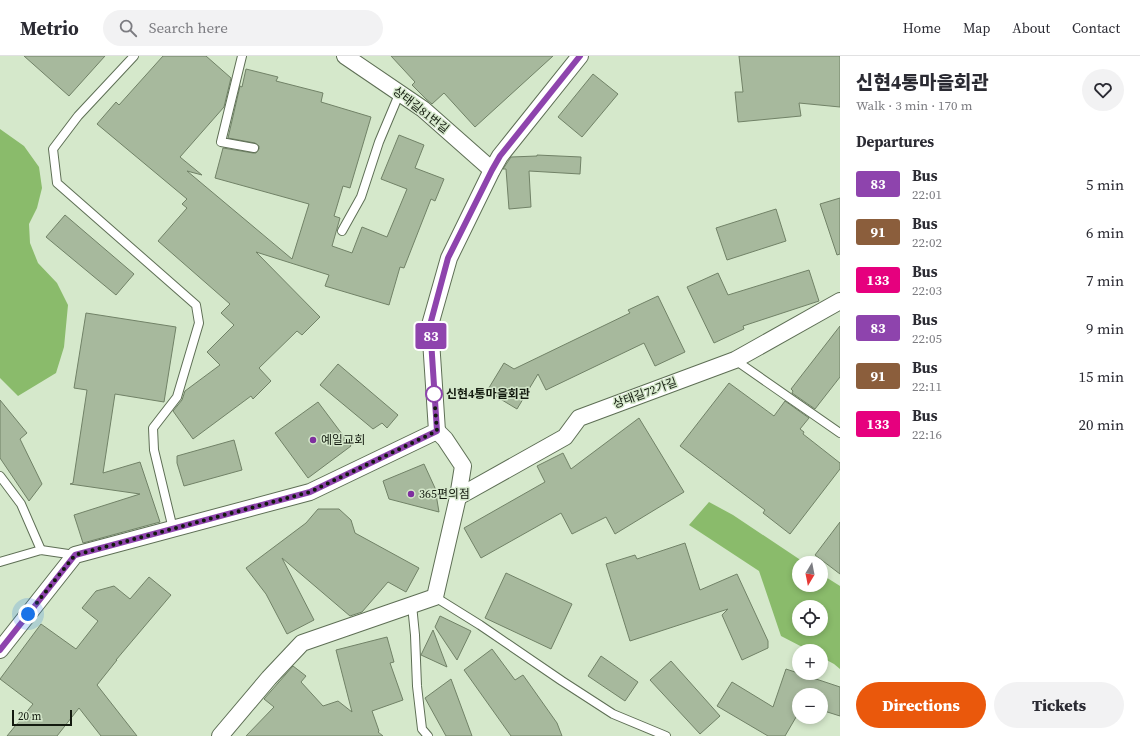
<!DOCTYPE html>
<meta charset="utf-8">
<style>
:root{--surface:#fff;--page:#f2f2f3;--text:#2b2b33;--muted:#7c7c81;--line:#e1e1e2;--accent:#ea580c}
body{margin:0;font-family:"Source Serif 4","Noto Sans KR",serif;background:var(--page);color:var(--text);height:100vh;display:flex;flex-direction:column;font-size:15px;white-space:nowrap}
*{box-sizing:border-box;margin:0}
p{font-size:13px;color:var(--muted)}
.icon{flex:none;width:22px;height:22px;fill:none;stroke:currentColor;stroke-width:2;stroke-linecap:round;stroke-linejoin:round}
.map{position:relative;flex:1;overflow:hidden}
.panel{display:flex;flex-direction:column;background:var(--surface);width:300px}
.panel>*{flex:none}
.badge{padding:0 8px;border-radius:3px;font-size:14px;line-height:26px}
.needle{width:26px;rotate:190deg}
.tools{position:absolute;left:792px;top:500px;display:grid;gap:8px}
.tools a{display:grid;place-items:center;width:36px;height:36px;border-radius:50%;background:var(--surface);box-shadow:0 2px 6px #0003;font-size:20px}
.scale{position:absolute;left:12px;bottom:10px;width:60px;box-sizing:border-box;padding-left:4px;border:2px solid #131a0f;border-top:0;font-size:11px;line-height:14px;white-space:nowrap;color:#131a0f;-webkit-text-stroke:3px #d5e8cb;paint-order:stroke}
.you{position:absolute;width:20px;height:20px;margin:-10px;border:3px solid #fff;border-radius:50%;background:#1a73e8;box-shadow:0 0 0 6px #1a73e833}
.map>.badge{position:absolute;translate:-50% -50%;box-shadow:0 0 0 2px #fff}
h2{padding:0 16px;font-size:15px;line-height:36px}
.round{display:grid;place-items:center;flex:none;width:42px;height:42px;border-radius:21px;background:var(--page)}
.summary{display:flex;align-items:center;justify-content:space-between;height:68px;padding:0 16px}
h1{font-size:19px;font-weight:800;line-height:30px}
.action{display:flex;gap:8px;margin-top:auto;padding:8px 16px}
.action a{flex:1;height:46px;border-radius:24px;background:var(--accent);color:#fff;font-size:16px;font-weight:800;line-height:46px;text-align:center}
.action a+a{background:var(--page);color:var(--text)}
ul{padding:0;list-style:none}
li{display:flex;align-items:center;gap:12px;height:48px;padding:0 16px}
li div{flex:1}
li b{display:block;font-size:15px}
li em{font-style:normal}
li .badge{min-width:44px;font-weight:700;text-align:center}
header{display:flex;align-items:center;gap:24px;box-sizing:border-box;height:56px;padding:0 20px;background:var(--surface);border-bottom:1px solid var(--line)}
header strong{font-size:19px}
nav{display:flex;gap:22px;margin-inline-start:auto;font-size:14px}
.search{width:280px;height:36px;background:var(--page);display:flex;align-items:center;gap:10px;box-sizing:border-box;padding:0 14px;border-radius:22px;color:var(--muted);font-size:15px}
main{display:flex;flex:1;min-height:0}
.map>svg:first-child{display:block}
</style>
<header>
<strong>Metrio</strong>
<div class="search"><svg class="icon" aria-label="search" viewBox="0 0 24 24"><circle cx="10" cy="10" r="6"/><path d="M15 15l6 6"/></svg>Search here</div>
<nav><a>Home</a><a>Map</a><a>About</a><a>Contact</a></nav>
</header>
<main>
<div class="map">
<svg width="840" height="680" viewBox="0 0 840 680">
<rect width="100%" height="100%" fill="#d5e8cb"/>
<g fill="#8abb6b" fill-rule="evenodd">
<path d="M 0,73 L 24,90 L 39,111 L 42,132 L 37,152 L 29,168 L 30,187 L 38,207 L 57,227 L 68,249 L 64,291 L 56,317 L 18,340 L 0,322 Z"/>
<path d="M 709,446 L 733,459 L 805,507 L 799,507 L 799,529 L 821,529 L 821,518 L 840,530 L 840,613 L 834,608 L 821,601 L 821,595 L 810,595 L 781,580 L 759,515 L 689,469 ZM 799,551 L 821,551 L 821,573 L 799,573 Z"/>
</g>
<g fill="#a7b99d" stroke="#718267">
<path d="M 24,0 L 105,0 L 69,40 Z"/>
<path d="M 163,0 L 206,0 L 231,22 L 224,51 L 180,101 L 202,119 L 187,115 L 292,203 L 309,148 L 215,122 L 223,92 L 253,97 L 256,97 L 259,93 L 259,90 L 255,87 L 228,82 L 240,30 L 242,31 L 246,13 L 278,21 L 276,25 L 323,37 L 321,46 L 371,61 L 350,132 L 343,130 L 334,160 L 340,162 L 332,190 L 352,197 L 362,171 L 387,181 L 407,133 L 381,123 L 399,79 L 424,89 L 415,112 L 444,123 L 435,145 L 431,143 L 404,212 L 400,211 L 389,249 L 325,230 L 329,219 L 256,196 L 320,261 L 302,279 L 297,275 L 259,312 L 271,325 L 253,343 L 251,340 L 193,383 L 173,355 L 182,344 L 185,335 L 220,309 L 207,296 L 234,269 L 221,257 L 230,248 L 158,185 L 187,152 L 182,148 L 187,143 L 97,68 L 116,46 L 119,49 Z"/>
<path d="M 391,0 L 553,0 L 475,71 L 444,37 L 432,48 L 426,43 L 412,29 L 415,26 Z"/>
<path d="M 739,0 L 840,0 L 840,51 L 799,47 L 801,60 L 738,66 L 735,36 L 743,36 Z"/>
<path d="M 593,18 L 618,38 L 582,81 L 558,61 Z"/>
<path d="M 537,99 L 581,101 L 580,118 L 529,115 L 531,151 L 509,153 L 506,113 L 503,113 L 511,101 L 537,100 Z"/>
<path d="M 840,142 L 840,198 L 837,199 L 820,148 Z"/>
<path d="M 776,153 L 786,185 L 727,204 L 716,172 Z"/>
<path d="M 65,159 L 134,218 L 116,239 L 46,181 Z"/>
<path d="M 809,214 L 819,245 L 743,270 L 744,273 L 714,287 L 687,231 L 718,217 L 728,239 Z"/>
<path d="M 658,240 L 685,296 L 655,310 L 644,287 L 546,334 L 538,318 L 517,353 L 487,335 L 504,307 L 514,313 L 630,257 L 628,254 Z"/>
<path d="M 86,257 L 176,271 L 164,346 L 115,338 L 103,417 L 140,406 L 160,466 L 83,487 L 74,459 L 140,438 L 70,428 L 73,427 L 87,334 L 74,332 Z"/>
<path d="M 840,270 L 840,321 L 815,353 L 792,337 L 793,335 L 791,333 Z"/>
<path d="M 338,308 L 398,359 L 387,372 L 382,367 L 373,373 L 320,329 Z"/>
<path d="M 729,327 L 774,360 L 785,345 L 809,362 L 800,373 L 804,376 L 803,378 L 840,407 L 840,413 L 790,478 L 763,457 L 765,454 L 680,390 Z"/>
<path d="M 0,344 L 27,377 L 20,383 L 42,428 L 29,445 L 0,402 Z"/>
<path d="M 318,346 L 351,390 L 308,422 L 275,377 Z"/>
<path d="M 639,362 L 684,436 L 615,478 L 606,461 L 572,478 L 561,457 L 481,502 L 464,472 L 545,426 L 537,410 L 563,397 L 571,413 Z"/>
<path d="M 234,384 L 242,414 L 184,430 L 177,407 L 177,400 Z"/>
<path d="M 424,408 L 435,432 L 439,456 L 389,443 L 383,425 Z"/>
<path d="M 318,453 L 339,453 L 351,464 L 355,477 L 419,512 L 406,536 L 388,526 L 362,556 L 350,560 L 282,502 L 314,564 L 287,578 L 266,538 L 246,512 L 306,467 Z"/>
<path d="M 840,466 L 840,518 L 815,499 Z"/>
<path d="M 685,487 L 700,534 L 737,518 L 768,585 L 768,592 L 742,604 L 722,559 L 728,553 L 630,585 L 606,508 L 635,499 L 637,503 Z"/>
<path d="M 506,517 L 572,548 L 551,593 L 485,562 Z"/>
<path d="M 149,521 L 171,539 L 116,604 L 117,604 L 97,629 L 137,680 L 101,680 L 79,652 L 57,680 L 7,680 L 33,648 L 0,623 L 41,568 L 76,593 L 98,565 L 82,552 L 96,535 L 114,530 L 130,543 Z"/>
<path d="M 440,560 L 471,575 L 457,604 L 435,571 Z"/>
<path d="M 433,574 L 447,611 L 421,599 Z"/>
<path d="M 387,581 L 394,606 L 390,607 L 403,644 L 372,655 L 379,675 L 378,676 L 383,680 L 246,680 L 274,651 L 264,643 L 293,610 L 306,620 L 301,626 L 323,650 L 338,645 L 352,656 L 336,594 Z"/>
<path d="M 492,593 L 515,624 L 523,619 L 557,667 L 562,680 L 511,680 L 464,614 Z"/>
<path d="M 601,600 L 638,626 L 625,645 L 588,620 Z"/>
<path d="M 671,605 L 720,660 L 700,678 L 650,624 Z"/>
<path d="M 786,613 L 840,631 L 840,660 L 821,654 L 821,639 L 799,639 L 799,656 L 785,680 L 768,680 L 717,650 L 732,626 L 773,651 Z"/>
<path d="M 451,623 L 472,680 L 446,680 L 425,642 Z"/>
</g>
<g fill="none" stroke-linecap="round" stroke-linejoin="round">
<g stroke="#5e6f55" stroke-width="10">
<g id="lane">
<path d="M 134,0 L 78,60 L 53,93 L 57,127 L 196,249 L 199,267 L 177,341 L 153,372 L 154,394 L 173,473"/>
<path d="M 242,0 L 221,86 L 254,92"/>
<path d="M 342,175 L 361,141 L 379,86 L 400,36"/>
<path d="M 735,304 L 840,377"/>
<path d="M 0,420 L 21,448 L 41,494"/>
<path d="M 0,506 L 41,494 L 75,499"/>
<path d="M 435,541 L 480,569 L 562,625 L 613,658 L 666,680"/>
<path d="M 412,549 L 415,579 L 417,630 L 422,673 L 428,680"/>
</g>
</g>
<g stroke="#5e6f55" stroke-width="18">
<g id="street">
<path d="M 345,0 L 423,53 L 492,114"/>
<path d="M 458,441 L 565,381 L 579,362 L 735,304 L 840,245"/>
<path d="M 0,594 L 75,499 L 310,436 L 437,375 L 430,269 L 449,202 L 492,114 L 500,100 L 580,0"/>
<path d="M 220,680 L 269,622 L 302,587 L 435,541 L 458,441 L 463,410 L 445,383 L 437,375"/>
</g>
</g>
<use href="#lane" stroke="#fff" stroke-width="8"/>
<use href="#street" stroke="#fff" stroke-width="16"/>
</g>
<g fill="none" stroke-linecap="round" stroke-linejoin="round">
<g stroke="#fff" stroke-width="9">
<path id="line" d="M 0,594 L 75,499 L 310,436 L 437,375 L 430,269 L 448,202 L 492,114 L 500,100 L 580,0"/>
</g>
<use href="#line" stroke="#8e44ad" stroke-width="6"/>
<path stroke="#131a0f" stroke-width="4" stroke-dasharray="0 7.2" d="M 28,558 L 75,499 L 310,436 L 437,375 L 434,338"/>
</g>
<circle fill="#fff" stroke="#8e44ad" stroke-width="2" cx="434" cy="338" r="8"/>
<g fill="#7f2f9f" stroke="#d5e8cb" stroke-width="1.5">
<circle cx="313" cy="384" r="4"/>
<circle cx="411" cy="438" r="4"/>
</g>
<g text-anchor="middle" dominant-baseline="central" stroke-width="3" stroke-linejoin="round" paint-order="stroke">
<g font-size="12" fill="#131a0f" stroke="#d5e8cb">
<text transform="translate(421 54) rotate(38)">상태길81번길</text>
<text transform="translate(645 337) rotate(-20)">상태길72가길</text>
</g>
<g font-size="12" font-weight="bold" fill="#131a0f" stroke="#d5e8cb" text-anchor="start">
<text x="446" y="338">신현4통마을회관</text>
</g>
<g font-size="12" fill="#131a0f" stroke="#d5e8cb" text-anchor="start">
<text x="321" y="384">예일교회</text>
<text x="419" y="438">365편의점</text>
</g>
</g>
</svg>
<div class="tools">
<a><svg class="needle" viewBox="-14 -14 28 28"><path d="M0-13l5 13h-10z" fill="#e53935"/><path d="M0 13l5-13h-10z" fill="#7c7c81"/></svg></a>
<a><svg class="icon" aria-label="locate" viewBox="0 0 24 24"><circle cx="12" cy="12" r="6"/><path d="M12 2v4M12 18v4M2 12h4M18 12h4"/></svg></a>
<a>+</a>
<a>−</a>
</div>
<div class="scale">20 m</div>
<div class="you" style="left:28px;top:558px"></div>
<b class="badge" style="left:431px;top:280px;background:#8e44ad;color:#fff">83</b>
</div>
<section class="panel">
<div class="summary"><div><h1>신현4통마을회관</h1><p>Walk · 3 min · 170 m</p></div><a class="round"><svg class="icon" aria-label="heart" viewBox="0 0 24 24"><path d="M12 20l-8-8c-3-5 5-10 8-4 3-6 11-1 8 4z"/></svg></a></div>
<h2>Departures</h2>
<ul>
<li><span class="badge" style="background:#8e44ad;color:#fff">83</span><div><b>Bus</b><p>22:01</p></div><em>5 min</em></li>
<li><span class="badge" style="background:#8b5e3c;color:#fff">91</span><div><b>Bus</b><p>22:02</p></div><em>6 min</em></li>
<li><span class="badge" style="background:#e6007e;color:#fff">133</span><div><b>Bus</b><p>22:03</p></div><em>7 min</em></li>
<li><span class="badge" style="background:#8e44ad;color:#fff">83</span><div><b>Bus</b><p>22:05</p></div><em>9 min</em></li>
<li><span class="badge" style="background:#8b5e3c;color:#fff">91</span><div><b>Bus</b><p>22:11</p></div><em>15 min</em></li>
<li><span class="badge" style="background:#e6007e;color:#fff">133</span><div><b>Bus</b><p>22:16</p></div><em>20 min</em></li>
</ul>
<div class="action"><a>Directions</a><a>Tickets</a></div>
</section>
</main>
